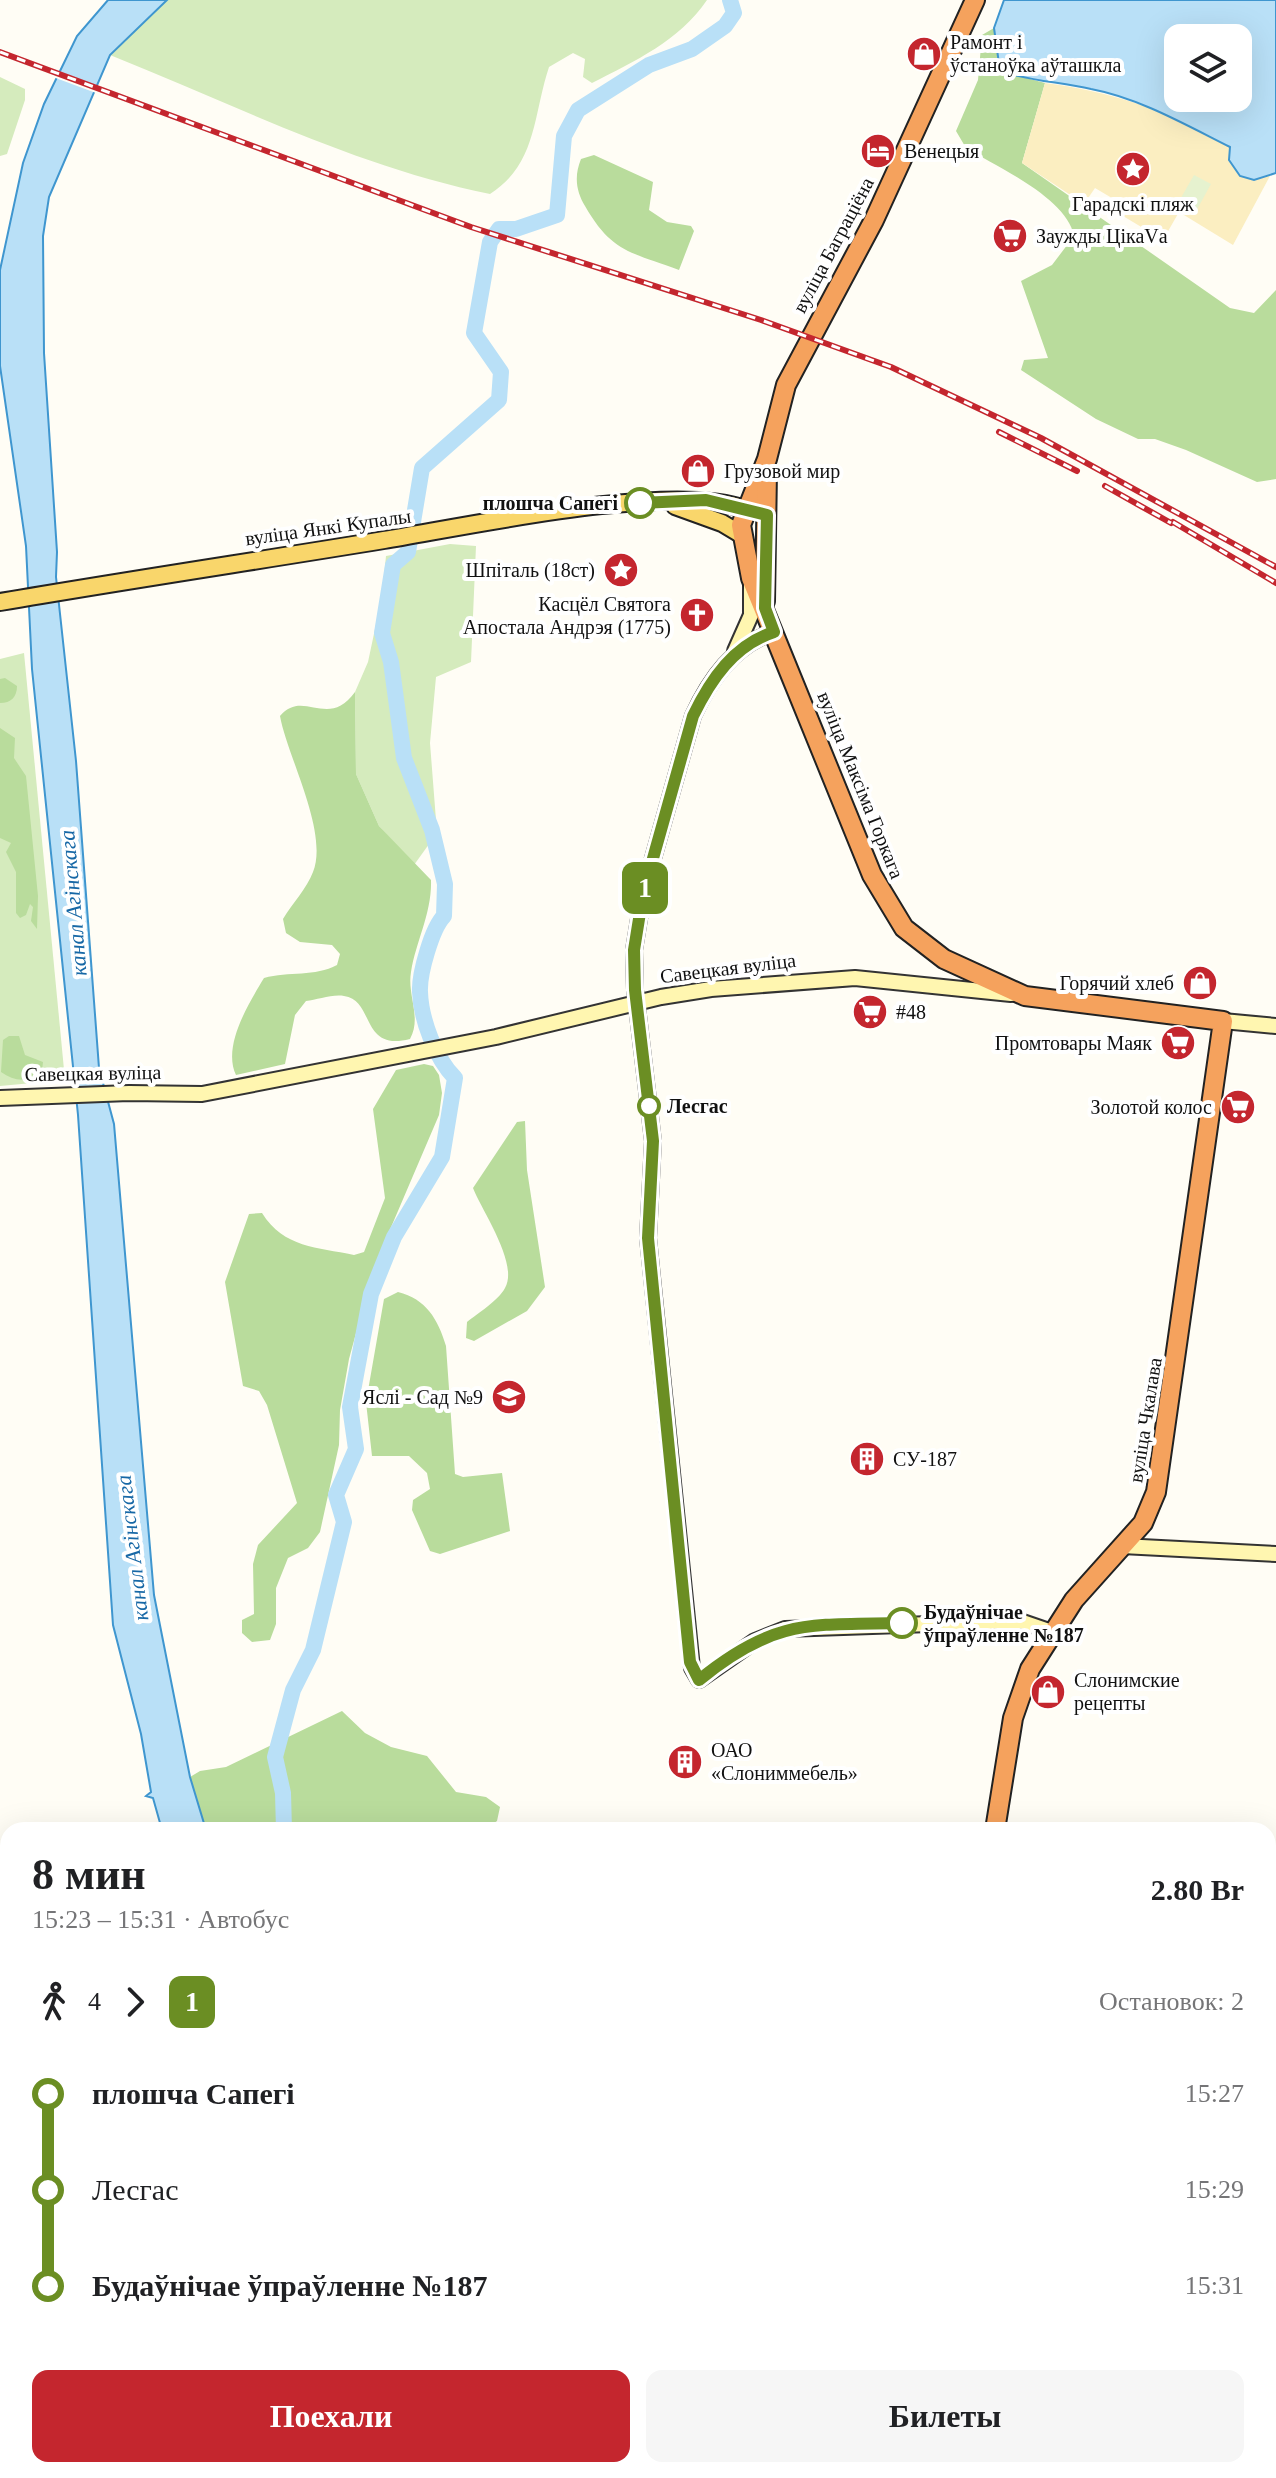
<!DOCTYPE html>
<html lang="ru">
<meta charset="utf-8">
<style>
:root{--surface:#fff;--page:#f6f6f6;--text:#202124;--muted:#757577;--accent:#c4262e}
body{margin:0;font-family:"Times New Roman",serif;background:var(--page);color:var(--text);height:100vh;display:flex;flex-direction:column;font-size:30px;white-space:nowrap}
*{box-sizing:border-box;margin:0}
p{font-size:26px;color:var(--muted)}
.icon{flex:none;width:44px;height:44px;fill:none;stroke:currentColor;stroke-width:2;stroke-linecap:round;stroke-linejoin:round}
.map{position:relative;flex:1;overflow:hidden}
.drawer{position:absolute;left:0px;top:1822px;width:1276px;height:656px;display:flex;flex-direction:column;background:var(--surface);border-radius:24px 24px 0 0;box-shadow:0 8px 32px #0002}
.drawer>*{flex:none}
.badge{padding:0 16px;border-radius:12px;font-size:28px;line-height:52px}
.tools{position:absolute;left:1164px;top:24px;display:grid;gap:16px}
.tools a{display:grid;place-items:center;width:88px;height:88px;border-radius:16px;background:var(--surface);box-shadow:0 8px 32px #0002;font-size:40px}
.map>.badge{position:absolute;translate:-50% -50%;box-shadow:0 0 0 4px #fff}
.legs{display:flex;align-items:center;gap:12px;height:88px;padding:0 32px;font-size:26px}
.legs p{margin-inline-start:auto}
.head{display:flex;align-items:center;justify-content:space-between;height:136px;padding:0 32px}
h1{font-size:44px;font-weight:600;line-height:60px}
.action{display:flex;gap:16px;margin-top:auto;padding:16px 32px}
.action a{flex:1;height:92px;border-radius:16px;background:var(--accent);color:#fff;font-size:32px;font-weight:600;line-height:92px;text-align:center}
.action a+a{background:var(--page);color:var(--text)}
ul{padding:0 32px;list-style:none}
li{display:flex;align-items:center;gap:28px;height:96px;font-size:30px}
li i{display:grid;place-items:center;width:12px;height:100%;margin:0 10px;background:currentColor}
li i::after{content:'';width:20px;height:20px;margin:-10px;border:6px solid;border-radius:50%;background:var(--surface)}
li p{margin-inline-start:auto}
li:first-child i{background:linear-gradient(#0000 50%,currentColor 0)}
li:last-child i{background:linear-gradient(currentColor 50%,#0000 0)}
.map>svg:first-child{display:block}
</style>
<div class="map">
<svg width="1276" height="2478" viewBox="0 0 1276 2478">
<rect width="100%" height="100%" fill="#fffdf5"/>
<g fill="#d5ebbd">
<path d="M 167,0 L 707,0 C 679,41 635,61 592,83 L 583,77 L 585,59 L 573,53 L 549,67 C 533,115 537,164 490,194 C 357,167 235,105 110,55 Z"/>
<path d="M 0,77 L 25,89 L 25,100 L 7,154 L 0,156 Z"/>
<path d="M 450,544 L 476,546 L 471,662 L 436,677 L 430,743 L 437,833 L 414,865 L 379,826 L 356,774 L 355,692 L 368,662 L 382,596 L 386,556 Z"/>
<path d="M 24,653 L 65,1080 L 0,1086 L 0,659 Z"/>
<path d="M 1276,2401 L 1276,2478 L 1072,2478 L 1070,2470 L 1268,2470 L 1268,2402 Z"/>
<path d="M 400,2470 L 757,2470 L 756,2478 L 402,2478 Z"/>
</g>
<g fill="#b9dc9c">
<path d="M 994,28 L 1000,71 L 1045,83 L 1022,163 L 1230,308 L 1254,313 L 1276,290 L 1276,479 L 1257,482 L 1186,450 L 1155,439 L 1138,439 L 1096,419 L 1021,370 L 1024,360 L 1048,358 L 1021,281 L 1052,265 L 1074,236 C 1067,198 997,167 966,148 L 956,131 L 978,80 L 982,35 Z"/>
<path d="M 594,155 L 653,182 L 649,210 L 667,222 L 691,226 L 694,231 L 679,270 C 631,252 612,253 585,206 C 576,191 574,176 581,159 Z"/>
<path d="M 5,678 L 17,686 C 17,697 11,703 0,703 L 0,679 Z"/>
<path d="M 355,692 L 356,774 L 379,826 L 431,880 C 432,913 416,941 411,972 C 407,996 422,1017 410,1039 C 360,1052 375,1000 344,996 C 332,994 317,1000 306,1001 L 295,1015 L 285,1064 L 236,1075 C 222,1046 249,1003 264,978 C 289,971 315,977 337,965 L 340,954 L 332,945 L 300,942 L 286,933 L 283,919 C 292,904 307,888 313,872 C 329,832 287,756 280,716 C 303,688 328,730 355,692 Z"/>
<path d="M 0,728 L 15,738 L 14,758 L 26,776 L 38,896 L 37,929 L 31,921 L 33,907 L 30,904 L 26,915 L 20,918 L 16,913 L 16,872 L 6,852 L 11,843 L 0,838 Z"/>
<path d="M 9,1036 L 19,1036 L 25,1055 L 43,1062 L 42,1071 C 29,1083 15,1082 1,1072 L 3,1040 Z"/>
<path d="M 424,1064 L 433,1066 L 439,1075 L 442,1093 L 439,1115 L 374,1267 L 349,1359 L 340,1410 L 339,1445 L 320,1532 L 308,1548 L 288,1558 L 276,1588 L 276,1624 L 270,1640 L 252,1642 L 242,1633 L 242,1620 L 254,1614 L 253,1564 L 258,1545 L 297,1503 L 267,1405 L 259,1391 L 243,1386 L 225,1282 L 249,1214 L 262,1213 C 284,1248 317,1247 354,1255 L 364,1252 L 385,1198 L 373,1109 L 396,1070 Z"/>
<path d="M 525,1121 L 527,1170 L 545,1287 L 527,1311 L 474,1341 L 466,1338 L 467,1322 C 478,1313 498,1301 505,1288 C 519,1264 482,1211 473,1188 L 517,1122 Z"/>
<path d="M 398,1292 C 426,1299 438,1319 446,1346 L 455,1474 L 463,1477 L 502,1473 L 510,1531 L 440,1554 L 430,1551 L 412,1510 L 413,1500 L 430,1489 L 427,1473 L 409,1456 L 372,1456 L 366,1402 L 384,1299 Z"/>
<path d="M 342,1711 L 365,1733 L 391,1747 L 427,1756 L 456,1792 L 486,1797 L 500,1807 L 497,1821 L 484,1830 L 206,1830 L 190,1777 L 200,1771 L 226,1767 Z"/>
</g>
<path fill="#fbeec1" d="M 1045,83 C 1103,90 1178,112 1228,145 C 1238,153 1247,170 1254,180 L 1271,174 L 1233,245 L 1179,212 L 1163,240 L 1118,213 L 1122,204 L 1095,188 L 1084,204 L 1022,163 Z"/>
<path fill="#e6f2cf" d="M 1194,175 L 1211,184 L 1195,213 L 1178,203 Z"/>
<g fill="#b9e0f7" stroke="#3f96cf" stroke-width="2" fill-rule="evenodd">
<path d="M 108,0 L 167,0 L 110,55 L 49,197 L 43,236 L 44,353 L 57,552 L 56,577 L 76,761 L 99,1068 L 114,1124 L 154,1595 L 190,1777 L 206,1830 L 162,1830 L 153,1798 L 146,1796 L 151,1792 L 141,1734 L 113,1625 L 78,1115 L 32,669 L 26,546 L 0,366 L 0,270 L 23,163 L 44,104 L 77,36 Z"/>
<path d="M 1004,0 L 1276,0 L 1276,173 L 1254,180 L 1240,176 L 1229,160 L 1230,147 C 1186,125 1139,98 1091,89 C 1060,82 1030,81 1000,71 L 994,28 ZM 1178,38 L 1238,38 L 1238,98 L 1178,98 Z"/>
<path d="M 345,2470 L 382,2470 L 384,2478 L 348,2478 Z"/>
</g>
<path fill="#fffdf5" d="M 56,70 L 99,87 L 96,93 L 53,77 Z"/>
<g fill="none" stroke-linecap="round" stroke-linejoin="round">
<path stroke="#b9e0f7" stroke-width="16" d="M 284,1830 L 283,1793 L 275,1757 L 293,1690 L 313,1650 L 344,1522 L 336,1495 L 356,1449 L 350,1407 L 371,1294 L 394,1237 L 442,1157 L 455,1078 C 436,1059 421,1020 420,992 C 419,974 432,928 444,916 L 445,884 L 432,830 L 404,758 L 391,662 L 382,633 L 393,565 L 408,552 L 422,468 L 499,400 L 501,372 L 474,333 L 490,242 L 499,229 L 516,229 L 557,215 L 564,136 L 578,110 L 649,65 L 692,49 L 725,26 L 734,13 L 730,0"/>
<g stroke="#333" stroke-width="18">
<g id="secondary">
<path d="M 774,632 C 734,645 710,679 693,716 L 643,894 L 634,950 L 635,990 L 653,1141 L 648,1238 L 692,1668 L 699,1680 L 755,1641 L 785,1629 L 1020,1621 L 1052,1632"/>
<path d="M 735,651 L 751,615 L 751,583"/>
<path d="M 1223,1021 L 1276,1026"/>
<path d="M 0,1098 L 129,1093 L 202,1094 L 496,1037 L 661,997 L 711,989 L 855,978 L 1011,994"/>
<path d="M 1122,1546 L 1276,1554"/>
<path d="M 1268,2280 L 1276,2280"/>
</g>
</g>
<g stroke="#222" stroke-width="20">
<g id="primary">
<path d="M 675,506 L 722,523 L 742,535"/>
<path d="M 0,602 C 128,580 256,561 384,540 C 469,526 671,482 745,509"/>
</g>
</g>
<g stroke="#222" stroke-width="22">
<g id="highway">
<path d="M 975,0 L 874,220 L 786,385 L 767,459 L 741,525 L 751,578 L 872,875 L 904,928 L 944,959 L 1025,996 L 1223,1021 L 1156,1492 L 1143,1523 L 1074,1600 L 1030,1669 L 1013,1718 L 995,1830"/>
<path d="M 765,601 L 767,471"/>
<path d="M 899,2478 L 899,2470"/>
</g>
</g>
<use href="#secondary" stroke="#fff6b0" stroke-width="14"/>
<use href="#primary" stroke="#f9d66b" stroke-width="16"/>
<use href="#highway" stroke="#f5a25d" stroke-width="18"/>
<g stroke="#c4262e" stroke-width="6">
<g id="rail">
<path d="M 0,52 L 471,227 L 761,320 L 891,367 L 1041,438 L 1276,567"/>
<path d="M 999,432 L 1077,471"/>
<path d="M 1105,486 L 1171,523"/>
<path d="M 1173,522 L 1276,583"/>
</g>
</g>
<use href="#rail" stroke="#fff" stroke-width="3" stroke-dasharray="9" stroke-linecap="butt"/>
</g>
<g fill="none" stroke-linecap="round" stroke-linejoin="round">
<g stroke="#fff" stroke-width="18">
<path id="line-1" d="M 640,503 L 706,500 L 767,515 L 765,608 L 774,632 C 734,645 711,679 693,716 L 643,894 L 634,950 L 635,990 L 653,1141 L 648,1238 L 690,1662 L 699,1680 C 775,1618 810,1625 902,1623"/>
</g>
<use href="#line-1" stroke="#6b8e23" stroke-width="12"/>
</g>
<defs>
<g id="shop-disc" transform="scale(1.8)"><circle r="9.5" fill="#c4262e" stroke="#fff"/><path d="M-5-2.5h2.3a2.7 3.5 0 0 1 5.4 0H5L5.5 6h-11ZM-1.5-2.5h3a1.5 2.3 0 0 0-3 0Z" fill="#fff"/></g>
<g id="hotel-disc" transform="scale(1.8)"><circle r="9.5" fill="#c4262e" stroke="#fff"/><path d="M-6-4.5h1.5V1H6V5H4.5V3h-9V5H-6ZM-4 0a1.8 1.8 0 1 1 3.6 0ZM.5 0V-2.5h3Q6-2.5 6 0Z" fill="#fff"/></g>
<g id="sight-disc" transform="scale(1.8)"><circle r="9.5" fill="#c4262e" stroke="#fff"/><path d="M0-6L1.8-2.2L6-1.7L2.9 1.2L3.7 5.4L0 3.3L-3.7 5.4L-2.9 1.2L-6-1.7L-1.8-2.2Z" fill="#fff"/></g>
<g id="supermarket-disc" transform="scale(1.8)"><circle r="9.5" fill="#c4262e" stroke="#fff"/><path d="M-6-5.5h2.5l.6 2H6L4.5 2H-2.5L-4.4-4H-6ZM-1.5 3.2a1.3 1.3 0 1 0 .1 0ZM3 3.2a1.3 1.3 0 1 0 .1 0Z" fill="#fff"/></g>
<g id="church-disc" transform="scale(1.8)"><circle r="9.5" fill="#c4262e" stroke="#fff"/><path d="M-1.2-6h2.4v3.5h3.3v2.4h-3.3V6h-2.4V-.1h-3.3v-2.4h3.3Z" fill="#fff"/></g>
<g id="school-disc" transform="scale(1.8)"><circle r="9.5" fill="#c4262e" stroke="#fff"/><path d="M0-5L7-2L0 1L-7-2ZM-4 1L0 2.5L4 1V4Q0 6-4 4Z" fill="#fff"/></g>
<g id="building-disc" transform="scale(1.8)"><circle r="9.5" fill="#c4262e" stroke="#fff"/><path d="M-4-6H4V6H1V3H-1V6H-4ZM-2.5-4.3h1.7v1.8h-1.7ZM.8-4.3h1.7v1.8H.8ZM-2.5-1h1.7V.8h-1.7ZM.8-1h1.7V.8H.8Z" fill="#fff"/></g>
</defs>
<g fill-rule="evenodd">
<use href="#shop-disc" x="924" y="54"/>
<use href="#hotel-disc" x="878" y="151"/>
<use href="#sight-disc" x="1133" y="169"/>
<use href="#supermarket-disc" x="1010" y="236"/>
<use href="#shop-disc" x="698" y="471"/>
<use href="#sight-disc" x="621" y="570"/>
<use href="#church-disc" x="697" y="615"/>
<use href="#shop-disc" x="1200" y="983"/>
<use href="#supermarket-disc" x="870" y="1012"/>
<use href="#supermarket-disc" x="1178" y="1043"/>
<use href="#supermarket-disc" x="1238" y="1107"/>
<use href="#school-disc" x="509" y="1397"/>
<use href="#building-disc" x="867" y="1459"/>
<use href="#shop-disc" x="1048" y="1692"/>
<use href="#building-disc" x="685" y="1762"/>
</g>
<g fill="#fff" stroke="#6b8e23" stroke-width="4">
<circle cx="640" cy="503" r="14"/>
<circle cx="649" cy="1106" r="10"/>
<circle cx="902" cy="1623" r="14"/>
</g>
<g text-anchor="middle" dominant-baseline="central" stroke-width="8" stroke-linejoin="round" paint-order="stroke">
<g font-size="20" fill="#111" stroke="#fff" text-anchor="start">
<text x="950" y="42">Рамонт і<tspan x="950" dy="23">ўстаноўка аўташкла</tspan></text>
<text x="904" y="151">Венецыя</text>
<text x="1133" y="204" text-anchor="middle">Гарадскі пляж</text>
<text x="1036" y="236">Заужды ЦікаVа</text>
<text x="724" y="471">Грузовой мир</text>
<text x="595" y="570" text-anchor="end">Шпіталь (18ст)</text>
<text x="671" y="604" text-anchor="end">Касцёл Святога<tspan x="671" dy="23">Апостала Андрэя (1775)</tspan></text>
<text x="1174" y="983" text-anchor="end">Горячий хлеб</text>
<text x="896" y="1012">#48</text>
<text x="1152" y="1043" text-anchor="end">Промтовары Маяк</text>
<text x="1212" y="1107" text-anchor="end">Золотой колос</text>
<text x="483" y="1397" text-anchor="end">Яслі - Сад №9</text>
<text x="893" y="1459">СУ-187</text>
<text x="1074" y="1680">Слонимские<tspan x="1074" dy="23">рецепты</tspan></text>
<text x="711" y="1750">ОАО<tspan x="711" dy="23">«Слониммебель»</tspan></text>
</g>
<g font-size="20" fill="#111" stroke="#fff">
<text transform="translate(833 245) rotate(-62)">вуліца Баграціёна</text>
<text transform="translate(328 527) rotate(-8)">вуліца Янкі Купалы</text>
<text transform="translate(861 785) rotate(68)">вуліца Максіма Горкага</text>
<text transform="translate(728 968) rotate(-7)">Савецкая вуліца</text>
<text transform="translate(93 1073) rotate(-1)">Савецкая вуліца</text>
<text transform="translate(1145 1420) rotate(-81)">вуліца Чкалава</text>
</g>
<g font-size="20" font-weight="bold" fill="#111" stroke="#fff" text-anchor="start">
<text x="618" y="503" text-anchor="end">плошча Сапегі</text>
<text x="667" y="1106">Лесгас</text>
<text x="924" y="1612">Будаўнічае<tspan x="924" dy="23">ўпраўленне №187</tspan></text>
</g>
<g font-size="22" font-style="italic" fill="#1768a6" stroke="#fff">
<text transform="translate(73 903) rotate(-95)">канал Агінскага</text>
<text transform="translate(132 1548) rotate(-97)">канал Агінскага</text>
</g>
</g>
</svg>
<div class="tools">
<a><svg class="icon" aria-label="layers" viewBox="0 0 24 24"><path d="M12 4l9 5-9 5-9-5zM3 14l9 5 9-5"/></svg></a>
</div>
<b class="badge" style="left:645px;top:888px;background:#6b8e23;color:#fff">1</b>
<section class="drawer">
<div class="head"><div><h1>8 мин</h1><p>15:23 – 15:31 · Автобус</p></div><b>2.80 Br</b></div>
<div class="legs"><svg class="icon" aria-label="walk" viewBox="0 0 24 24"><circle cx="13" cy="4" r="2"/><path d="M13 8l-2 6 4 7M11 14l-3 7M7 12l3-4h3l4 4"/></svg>4<svg class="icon" aria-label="forward" viewBox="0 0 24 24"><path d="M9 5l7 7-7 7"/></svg><b class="badge" style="background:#6b8e23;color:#fff">1</b><p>Остановок: 2</p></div>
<ul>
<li><i style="color:#6b8e23"></i><b>плошча Сапегі</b><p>15:27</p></li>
<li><i style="color:#6b8e23"></i><span>Лесгас</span><p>15:29</p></li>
<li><i style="color:#6b8e23"></i><b>Будаўнічае ўпраўленне №187</b><p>15:31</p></li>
</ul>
<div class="action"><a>Поехали</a><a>Билеты</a></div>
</section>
</div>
